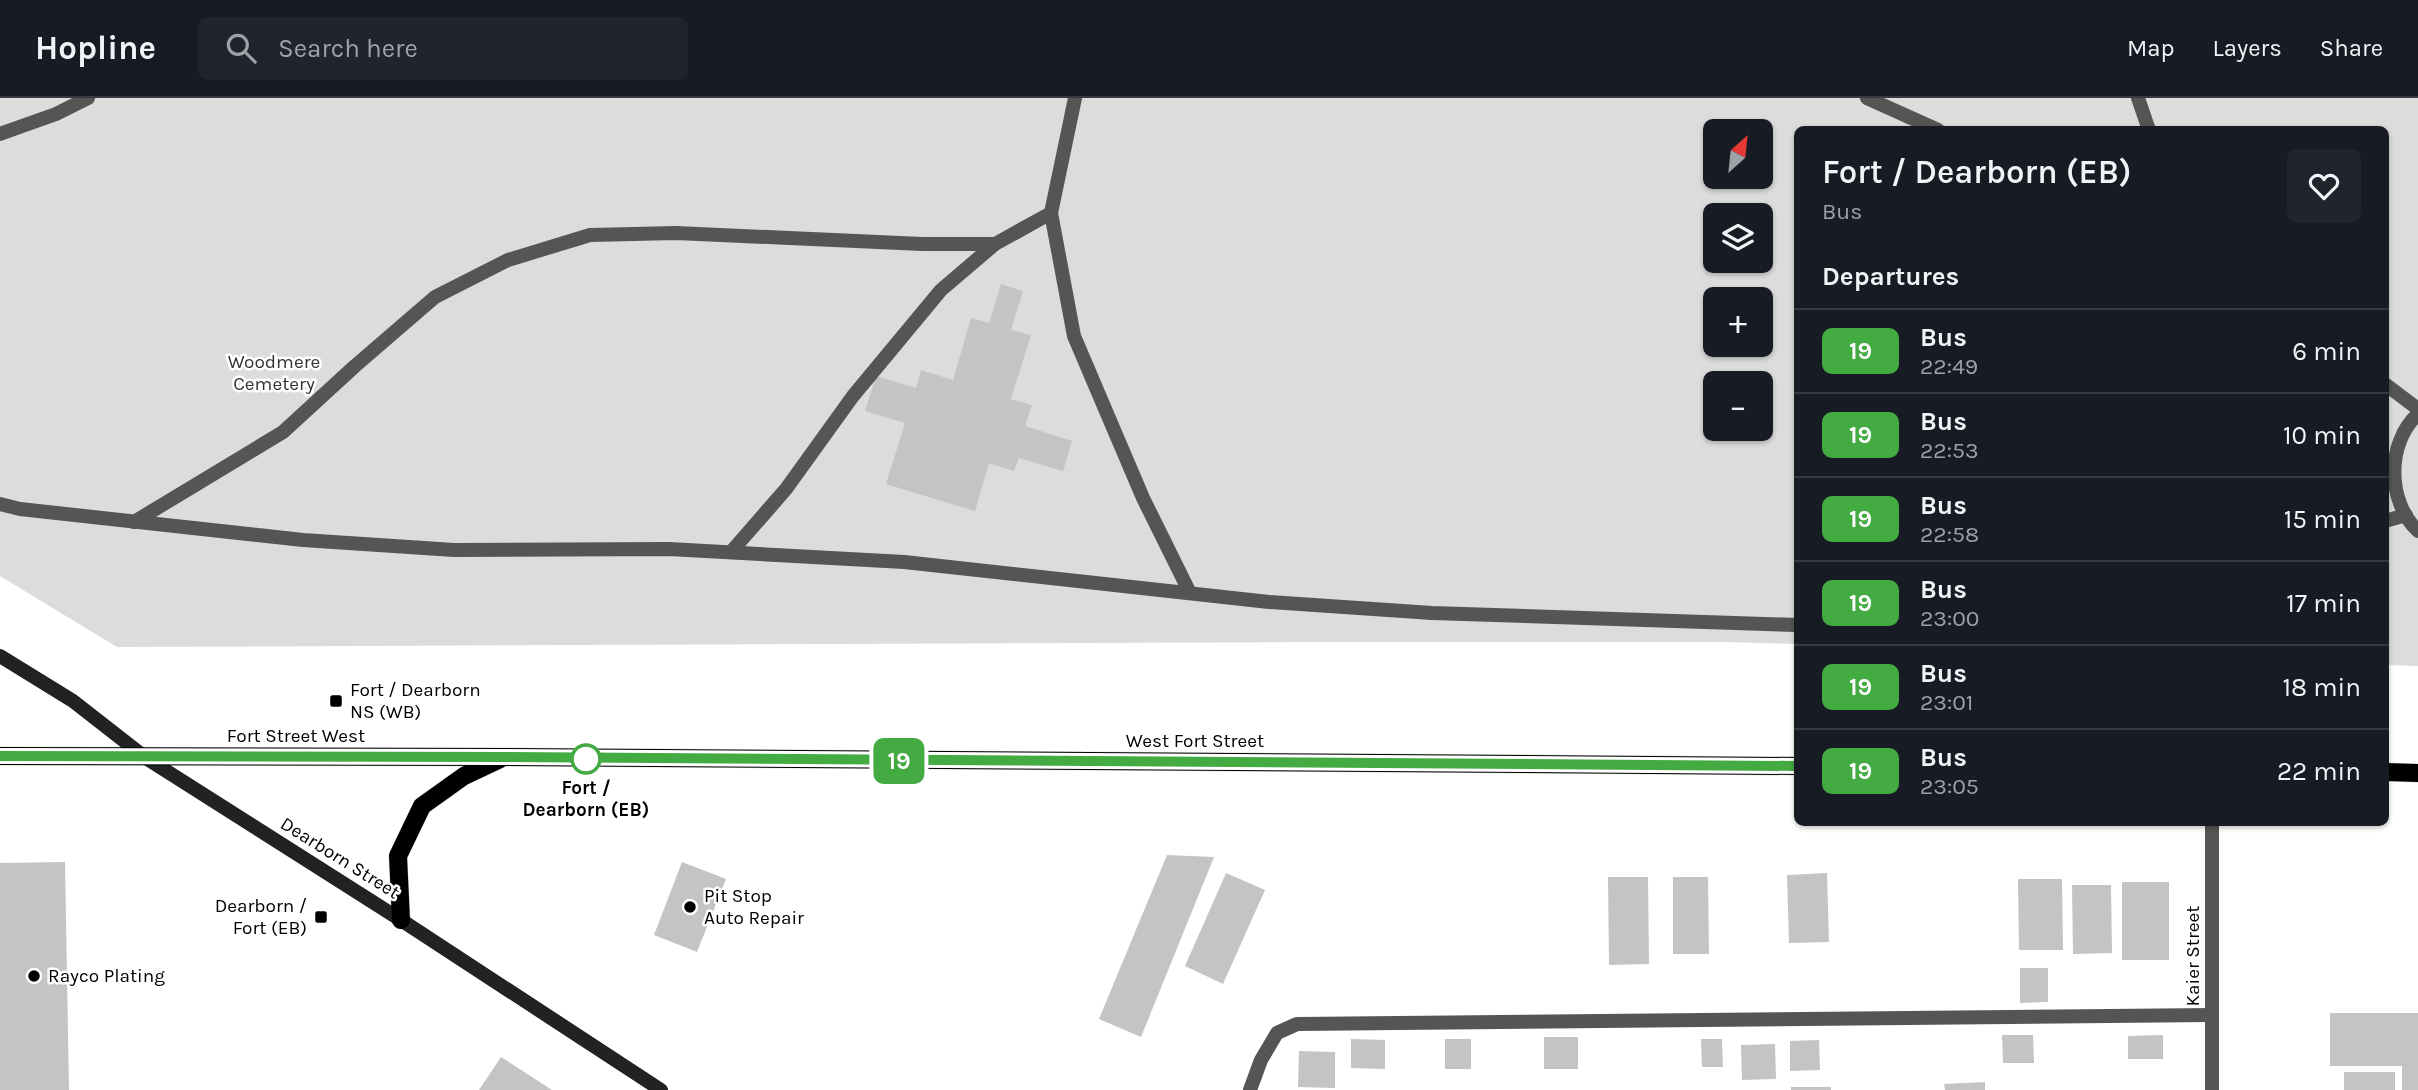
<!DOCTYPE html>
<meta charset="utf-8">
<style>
:root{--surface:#171b24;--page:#20242c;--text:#f1f3f6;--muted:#9ea1a6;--line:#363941}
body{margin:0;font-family:Karla,sans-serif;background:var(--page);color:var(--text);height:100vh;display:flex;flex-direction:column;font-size:26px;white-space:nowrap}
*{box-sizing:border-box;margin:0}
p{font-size:23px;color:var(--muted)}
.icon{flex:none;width:38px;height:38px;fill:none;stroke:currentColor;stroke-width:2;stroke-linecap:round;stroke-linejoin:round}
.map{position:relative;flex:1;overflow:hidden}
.sheet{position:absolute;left:1794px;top:28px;width:595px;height:700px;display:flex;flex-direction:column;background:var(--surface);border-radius:10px;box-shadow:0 2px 5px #0004}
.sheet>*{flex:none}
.badge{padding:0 14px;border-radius:10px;font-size:24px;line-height:46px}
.needle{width:46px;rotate:27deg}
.controls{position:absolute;left:1703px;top:21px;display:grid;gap:14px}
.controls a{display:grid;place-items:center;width:70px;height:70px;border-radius:10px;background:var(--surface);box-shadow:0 2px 5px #0004;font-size:35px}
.map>.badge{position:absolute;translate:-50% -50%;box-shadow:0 0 0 4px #fff}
h2{padding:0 28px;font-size:26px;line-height:63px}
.round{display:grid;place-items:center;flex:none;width:74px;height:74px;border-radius:10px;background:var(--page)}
.head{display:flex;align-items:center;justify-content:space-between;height:119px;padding:0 28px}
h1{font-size:33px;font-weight:600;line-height:52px}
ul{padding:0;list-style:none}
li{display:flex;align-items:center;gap:21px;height:84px;padding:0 28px;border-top:2px solid var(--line)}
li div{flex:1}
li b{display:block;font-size:26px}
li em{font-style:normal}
li .badge{min-width:77px;font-weight:700;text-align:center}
header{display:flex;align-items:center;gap:42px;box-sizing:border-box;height:98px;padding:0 35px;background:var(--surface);border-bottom:2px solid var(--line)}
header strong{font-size:33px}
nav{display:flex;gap:38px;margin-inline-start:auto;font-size:24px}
.search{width:490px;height:63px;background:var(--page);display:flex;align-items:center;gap:18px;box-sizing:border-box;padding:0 24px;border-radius:10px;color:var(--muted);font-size:26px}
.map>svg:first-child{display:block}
</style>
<header>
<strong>Hopline</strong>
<div class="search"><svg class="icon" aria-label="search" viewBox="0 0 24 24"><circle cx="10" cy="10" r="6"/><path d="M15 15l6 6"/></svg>Search here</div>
<nav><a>Map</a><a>Layers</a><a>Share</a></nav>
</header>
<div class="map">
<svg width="2418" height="992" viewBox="0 0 2418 992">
<rect width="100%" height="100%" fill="#fff"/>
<path fill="#dcdcdc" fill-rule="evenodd" d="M 0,0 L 2418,0 L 2418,568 L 2385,567 L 2385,32 L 1797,32 L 1797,546 L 1722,544 L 1313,544 L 117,549 L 0,478 ZM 1715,33 L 1760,33 L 1760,79 L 1715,79 ZM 1715,117 L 1760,117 L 1760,163 L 1715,163 ZM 1715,201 L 1760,201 L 1760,247 L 1715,247 ZM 1715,285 L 1760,285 L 1760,331 L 1715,331 Z"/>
<g fill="#c4c4c4">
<path d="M 1001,186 L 1023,193 L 1011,232 L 1031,237 L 1011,301 L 1032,307 L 1025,328 L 1072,343 L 1063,373 L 1019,360 L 1014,373 L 989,365 L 975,413 L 886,386 L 905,325 L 865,313 L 876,278 L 916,290 L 921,272 L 953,282 L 971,220 L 989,225 Z"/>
<path d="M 1167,757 L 1214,759 L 1141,939 L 1099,921 Z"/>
<path d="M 65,764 L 69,992 L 0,992 L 0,765 Z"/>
<path d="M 682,764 L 726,781 L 697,854 L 654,837 Z"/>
<path d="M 1226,775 L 1265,792 L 1223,886 L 1185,868 Z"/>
<path d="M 1827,775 L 1829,844 L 1789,845 L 1787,777 Z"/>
<path d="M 1608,779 L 1648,779 L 1649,866 L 1609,867 Z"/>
<path d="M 1673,779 L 1708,779 L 1709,856 L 1673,856 Z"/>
<path d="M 2018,781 L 2062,781 L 2063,852 L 2019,852 Z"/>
<rect x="2122" y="784" width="47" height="78"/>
<path d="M 2072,787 L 2111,787 L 2112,855 L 2073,856 Z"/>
<path d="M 2020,870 L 2048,870 L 2048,904 L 2020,905 Z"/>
<path d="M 2330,915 L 2418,915 L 2418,992 L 2402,992 L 2402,968 L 2330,968 Z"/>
<path d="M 2002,937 L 2033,937 L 2034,965 L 2003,965 Z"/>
<path d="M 2163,937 L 2163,961 L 2128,961 L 2128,938 Z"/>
<rect x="1544" y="939" width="34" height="32"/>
<path d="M 1351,941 L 1385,942 L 1385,971 L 1351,970 Z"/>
<rect x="1445" y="941" width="26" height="30"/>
<path d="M 1701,941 L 1722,941 L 1723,969 L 1702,969 Z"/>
<path d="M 1819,942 L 1820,972 L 1790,973 L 1790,943 Z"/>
<path d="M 1775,946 L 1776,981 L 1742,982 L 1741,947 Z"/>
<path d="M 1299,953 L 1335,954 L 1335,990 L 1298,989 Z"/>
<path d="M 501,959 L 552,992 L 479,992 Z"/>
<rect x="2344" y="974" width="51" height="18"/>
<path d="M 1985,984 L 1985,992 L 1945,992 L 1944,986 Z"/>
<rect x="1791" y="989" width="40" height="3"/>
</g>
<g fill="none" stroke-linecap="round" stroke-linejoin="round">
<g stroke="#dbdbdb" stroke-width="19">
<g id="primary">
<path d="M 0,658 L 503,659 L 1797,668"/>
<path d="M 2385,674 L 2418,675"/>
<path d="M 401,822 L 398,758 L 422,708 L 464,678 L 500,661"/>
</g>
</g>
<g stroke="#555" stroke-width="14">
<path d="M 1075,0 L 1051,115 L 1074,238 L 1143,400 L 1190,495"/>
<path d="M 1867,0 L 1938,32"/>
<path d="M 2138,0 L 2149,32"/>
<path d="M 0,36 L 56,16 L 88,0"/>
<path d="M 2385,286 L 2418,311"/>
<path d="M 2418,316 C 2386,345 2387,404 2418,433"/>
<path d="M 0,406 L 20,411 L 303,442 L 454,452 L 669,451 L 904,464 L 1269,504 L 1432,515 L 1797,527"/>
<path d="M 2385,423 L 2406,417"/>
<path d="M 134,424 L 283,334 L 355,268 L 435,199 L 508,162 L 590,137 L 676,135 L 922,146 L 995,146 L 1051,115"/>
<path d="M 731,454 L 786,391 L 853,298 L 941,192 L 995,146"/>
<path d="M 1250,992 L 1261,962 L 1277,935 L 1297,926 L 2212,917"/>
</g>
<path stroke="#555" stroke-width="14" d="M 2212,992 L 2212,724"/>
<path stroke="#222" stroke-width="14" d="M 0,558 L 73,603 L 146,660 L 401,822 L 661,992"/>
<use href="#primary" stroke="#000" stroke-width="18"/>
</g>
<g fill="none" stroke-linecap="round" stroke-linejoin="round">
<g stroke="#fff" stroke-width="16">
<path id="line" d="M 0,658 L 503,659 L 1797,668"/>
</g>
<use href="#line" stroke="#44aa42" stroke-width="10"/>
</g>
<g fill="#000" stroke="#fff" stroke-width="2.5">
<rect x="329" y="596" width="14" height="14" rx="3.5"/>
<circle cx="690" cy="809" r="7"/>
<rect x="314" y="812" width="14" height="14" rx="3.5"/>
<circle cx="34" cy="878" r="7"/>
</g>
<circle fill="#fff" stroke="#44aa42" stroke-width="3.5" cx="586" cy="661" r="14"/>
<g text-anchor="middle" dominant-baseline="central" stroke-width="5" stroke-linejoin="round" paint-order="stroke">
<g font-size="19" fill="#333" stroke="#fff">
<text x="274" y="264">Woodmere<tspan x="274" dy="22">Cemetery</tspan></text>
</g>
<g font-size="19" fill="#000" stroke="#fff" text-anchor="start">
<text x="350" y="592">Fort / Dearborn<tspan x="350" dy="22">NS (WB)</tspan></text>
<text x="704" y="798">Pit Stop<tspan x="704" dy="22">Auto Repair</tspan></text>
<text x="307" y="808" text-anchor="end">Dearborn /<tspan x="307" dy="22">Fort (EB)</tspan></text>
<text x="48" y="878">Rayco Plating</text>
</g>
<g font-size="19" fill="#000" stroke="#fff">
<text x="296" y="638">Fort Street West</text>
<text x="1195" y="643">West Fort Street</text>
<text transform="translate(340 760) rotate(32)">Dearborn Street</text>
<text transform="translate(2193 858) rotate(-90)">Kaier Street</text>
</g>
<g font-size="19" font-weight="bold" fill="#000" stroke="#fff">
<text x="586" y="690">Fort /<tspan x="586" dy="22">Dearborn (EB)</tspan></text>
</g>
</g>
</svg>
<div class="controls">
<a><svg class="needle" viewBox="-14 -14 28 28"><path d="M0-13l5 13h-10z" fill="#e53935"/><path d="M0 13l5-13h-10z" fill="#9ea1a6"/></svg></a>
<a><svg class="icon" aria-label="layers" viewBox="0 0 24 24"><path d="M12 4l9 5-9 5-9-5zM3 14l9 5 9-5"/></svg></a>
<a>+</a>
<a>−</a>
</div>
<b class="badge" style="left:899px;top:663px;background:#44aa42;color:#fff">19</b>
<section class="sheet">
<div class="head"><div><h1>Fort / Dearborn (EB)</h1><p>Bus</p></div><a class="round"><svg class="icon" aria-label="heart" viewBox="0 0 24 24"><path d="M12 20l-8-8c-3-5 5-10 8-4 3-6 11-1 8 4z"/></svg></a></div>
<h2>Departures</h2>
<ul>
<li><span class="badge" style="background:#44aa42;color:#fff">19</span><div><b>Bus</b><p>22:49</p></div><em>6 min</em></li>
<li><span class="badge" style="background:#44aa42;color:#fff">19</span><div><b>Bus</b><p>22:53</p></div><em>10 min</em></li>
<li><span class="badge" style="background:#44aa42;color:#fff">19</span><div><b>Bus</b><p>22:58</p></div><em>15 min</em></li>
<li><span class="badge" style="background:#44aa42;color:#fff">19</span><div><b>Bus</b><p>23:00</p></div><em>17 min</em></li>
<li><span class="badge" style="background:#44aa42;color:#fff">19</span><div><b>Bus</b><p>23:01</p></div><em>18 min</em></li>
<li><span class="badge" style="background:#44aa42;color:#fff">19</span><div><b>Bus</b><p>23:05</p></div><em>22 min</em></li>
</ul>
</section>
</div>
